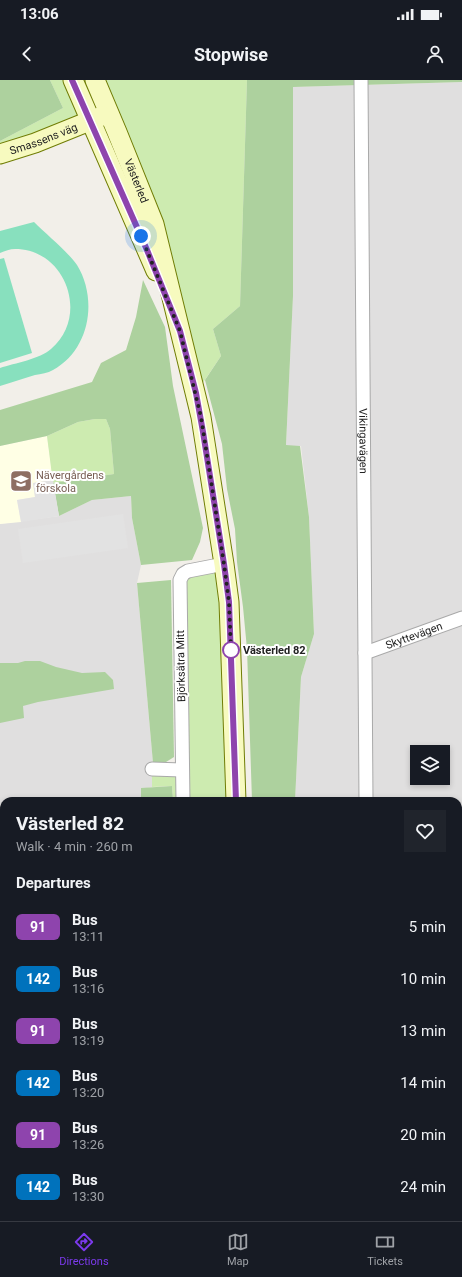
<!DOCTYPE html>
<meta charset="utf-8">
<style>
:root{--surface:#171b24;--page:#20242c;--text:#f1f3f6;--muted:#9ea1a6;--line:#363941;--accent:#7c3aed}
body{margin:0;font-family:Roboto,sans-serif;background:var(--page);color:var(--text);height:100vh;display:flex;flex-direction:column;font-size:15px;white-space:nowrap}
*{box-sizing:border-box;margin:0}
p{font-size:13px;color:var(--muted)}
.icon{flex:none;width:22px;height:22px;fill:none;stroke:currentColor;stroke-width:2;stroke-linecap:round;stroke-linejoin:round}
.map{position:relative;flex:1;overflow:hidden}
.panel{position:absolute;left:0px;top:717px;width:462px;height:424px;display:flex;flex-direction:column;background:var(--surface);border-radius:12px 12px 0 0;box-shadow:0 2px 6px #0003}
.panel>*{flex:none}
.badge{padding:0 8px;border-radius:6px;font-size:14px;line-height:26px}
.buttons{position:absolute;left:410px;top:665px;display:grid;gap:8px}
.buttons a{display:grid;place-items:center;width:40px;height:40px;border-radius:0px;background:var(--surface);box-shadow:0 2px 6px #0003;font-size:20px}
.you{position:absolute;width:20px;height:20px;margin:-10px;border:3px solid #fff;border-radius:50%;background:#1a73e8;box-shadow:0 0 0 6px #1a73e833}
.map>.badge{position:absolute;translate:-50% -50%;box-shadow:0 0 0 2px #fff}
h2{padding:0 16px;font-size:15px;line-height:36px}
.round{display:grid;place-items:center;flex:none;width:42px;height:42px;border-radius:0px;background:var(--page)}
.headline{display:flex;align-items:center;justify-content:space-between;height:68px;padding:0 16px}
h1{font-size:19px;font-weight:700;line-height:30px}
ul{padding:0;list-style:none}
li{display:flex;align-items:center;gap:12px;height:52px;padding:0 16px}
li div{flex:1}
li b{display:block;font-size:15px}
li em{font-style:normal}
li .badge{min-width:44px;font-weight:700;text-align:center}
.status{display:flex;justify-content:space-between;align-items:center;height:28px;padding:0 20px;background:var(--surface);direction:ltr}
.status svg{height:11px;fill:currentColor}
header{display:flex;justify-content:space-between;align-items:center;height:52px;padding:0 16px;background:var(--surface);font-size:18px;font-weight:700}
.tabs{display:flex;justify-content:space-around;align-items:center;height:56px;border-top:1px solid var(--line);background:var(--surface);font-size:11px;color:var(--muted)}
.tabs a{display:grid;justify-items:center;gap:2px}
.tabs .active{color:var(--accent)}
.map>svg:first-child{display:block}
</style>
<div class="status"><b>13:06</b><svg viewBox="0 0 49 12"><path d="M0 12V9h3v3zM5 12V6h3v6zM10 12V3h3v9zM15 12V0h3v12zM26 1h20v11H26zM47 4h2v5h-2z"/></svg></div>
<header><svg class="icon" aria-label="back" viewBox="0 0 24 24"><path d="M15 5l-7 7 7 7"/></svg>Stopwise<svg class="icon" aria-label="person" viewBox="0 0 24 24"><circle cx="12" cy="8" r="4"/><path d="M4 21q1-7 8-7t8 7"/></svg></header>
<div class="map">
<svg width="462" height="1141" viewBox="0 0 462 1141">
<rect width="100%" height="100%" fill="#f2efe9"/>
<g fill="#e0dfdf" fill-rule="evenodd">
<path d="M 462,2 L 462,927 L 458,929 L 458,721 L 295,721 L 301,597 L 314,554 L 309,437 L 301,366 L 286,366 L 293,216 L 293,7 ZM 417,672 L 443,672 L 443,698 L 417,698 Z"/>
<path d="M 131,416 L 132,438 L 141,485 L 137,503 L 153,683 L 152,689 L 152,707 L 141,709 L 141,721 L 4,721 L 4,750 L 0,751 L 0,444 L 59,436 L 92,420 Z"/>
</g>
<path fill="#ffffe5" d="M 47,356 L 53,400 L 33,403 L 35,417 L 17,420 L 21,442 L 0,444 L 0,366 Z"/>
<g fill="#cdebb0">
<path d="M 50,0 L 247,0 L 240,226 L 213,249 L 221,276 L 196,313 L 180,251 L 99,59 L 117,52 L 109,33 L 0,74 L 0,61 L 63,28 Z"/>
<path d="M 95,339 L 106,339 L 110,349 L 114,394 L 53,403 L 47,356 L 78,342 Z"/>
<path d="M 224,484 L 236,721 L 183,721 L 181,497 Z"/>
<path d="M 152,689 L 176,690 L 176,721 L 173,721 L 172,706 L 152,707 Z"/>
<path d="M 4,750 L 4,822 L 0,822 L 0,751 Z"/>
<path d="M 0,1033 L 4,1033 L 4,1089 L 0,1091 Z"/>
<path d="M 4,1108 L 4,1137 L 62,1137 L 54,1141 L 0,1141 L 0,1110 Z"/>
</g>
<g fill="#add19e">
<path d="M 0,0 L 50,0 L 63,28 L 0,61 Z"/>
<path d="M 247,0 L 462,0 L 462,2 L 293,7 L 293,216 L 286,365 L 300,366 L 309,437 L 314,554 L 301,597 L 295,721 L 252,721 L 247,569 L 243,527 L 237,482 L 235,449 L 227,409 L 222,364 L 205,300 L 221,276 L 213,249 L 240,226 Z"/>
<path d="M 143,200 L 165,247 L 173,306 L 203,448 L 200,462 L 192,480 L 141,485 L 132,438 L 131,416 L 92,420 L 59,436 L 53,403 L 114,394 L 110,349 L 106,339 L 95,339 L 78,342 L 47,356 L 0,366 L 0,330 L 92,302 L 101,283 L 126,270 L 136,237 Z"/>
<path d="M 171,500 L 174,677 L 166,682 L 153,683 L 137,503 Z"/>
<path d="M 25,581 L 40,581 L 56,587 L 82,593 L 105,592 L 113,600 L 114,609 L 38,622 L 23,626 L 24,638 L 0,643 L 0,583 L 18,583 Z"/>
<path d="M 172,706 L 173,721 L 141,721 L 141,708 Z"/>
<path d="M 458,990 L 462,998 L 462,1141 L 352,1141 L 350,1137 L 458,1137 Z"/>
</g>
<g fill="#88e0be">
<path d="M 34,142 C 46,154 67,171 77,185 C 98,219 90,270 53,290 C 48,293 41,294 35,295 C 23,299 12,302 0,306 L 0,288 C 15,283 40,279 51,269 C 90,236 66,169 15,169 C 10,169 5,171 0,173 L 0,151 Z"/>
<path d="M 4,178 L 32,273 L 0,283 L 0,179 Z"/>
</g>
<g fill="#e2e2e2">
<path d="M 53,400 L 59,436 L 21,442 L 17,420 L 35,417 L 33,403 Z"/>
<path d="M 123,434 L 128,468 L 23,483 L 18,449 Z"/>
<path d="M 0,825 L 2,825 L 4,921 L 0,920 Z"/>
</g>
<g fill="none" stroke-linecap="round" stroke-linejoin="round">
<g stroke="#a9a9a9" stroke-width="15">
<g id="street">
<path id="s1" d="M 361,0 L 366,721"/>
<path id="s2" d="M 365,573 L 462,538"/>
<path d="M 152,689 L 182,690"/>
<path d="M 183,721 L 180,500 L 183,494 L 188,491 L 224,484"/>
<path d="M 0,825 L 4,825"/>
</g>
</g>
<g stroke="#707d05" stroke-width="21">
<g id="secondary">
<path d="M 73,0 L 156,191"/>
<path id="s3" d="M 95,0 L 117,52 L 154,144 L 201,337 L 224,484 L 229,522 L 236,721"/>
<path id="s4" d="M 0,74 L 35,63 L 102,36"/>
<path d="M 458,945 L 462,943"/>
<path d="M 317,1137 L 319,1141"/>
<path d="M 339,1137 L 341,1141"/>
<path d="M 90,1141 L 98,1137"/>
</g>
</g>
<use href="#street" stroke="#fff" stroke-width="13"/>
<use href="#secondary" stroke="#f7fabf" stroke-width="19"/>
</g>
<g fill="none" stroke-linecap="round" stroke-linejoin="round">
<g stroke="#fff" stroke-width="9">
<path id="line" d="M 72,0 L 147,170 L 180,251 L 196,313 L 203,352 L 224,484 L 229,522 L 236,721"/>
</g>
<use href="#line" stroke="#8e44ad" stroke-width="6"/>
<path stroke="#222" stroke-width="4" stroke-dasharray="0 7.2" d="M 141,156 L 180,251 L 201,337 L 224,484 L 229,522 L 231,570"/>
</g>
<defs>
<g id="school-square" transform="scale(1.15)"><rect x="-9" y="-9" width="18" height="18" rx="4" fill="#8d6e63" stroke="#fff"/><path d="M0-5L7-2L0 1L-7-2ZM-4 1L0 2.5L4 1V4Q0 6-4 4Z" fill="#fff"/></g>
</defs>
<g fill-rule="evenodd">
<use href="#school-square" x="21" y="401"/>
</g>
<circle fill="#fff" stroke="#8e44ad" stroke-width="2" cx="231" cy="570" r="8"/>
<g text-anchor="middle" dominant-baseline="central" stroke-width="4" stroke-linejoin="round" paint-order="stroke">
<g font-size="11" fill="#222" stroke="#fff">
<text stroke="none"><textPath href="#s4" startOffset="46">Smassens väg</textPath></text>
<text stroke="none"><textPath href="#s3" startOffset="109">Västerled</textPath></text>
<text stroke="none"><textPath href="#s1" startOffset="361">Vikingavägen</textPath></text>
<text stroke="none"><textPath href="#s2" startOffset="52">Skyttevägen</textPath></text>
<text transform="translate(181 586) rotate(-91)">Björksätra Mitt</text>
</g>
<g font-size="11" fill="#785e54" stroke="#fff" text-anchor="start">
<text x="36" y="395">Nävergårdens<tspan x="36" dy="13">förskola</tspan></text>
</g>
<g font-size="11" font-weight="bold" fill="#222" stroke="#fff" text-anchor="start">
<text x="243" y="570">Västerled 82</text>
</g>
</g>
</svg>
<div class="buttons">
<a><svg class="icon" aria-label="layers" viewBox="0 0 24 24"><path d="M12 4l9 5-9 5-9-5zM3 14l9 5 9-5"/></svg></a>
</div>
<div class="you" style="left:141px;top:156px"></div>
<section class="panel">
<div class="headline"><div><h1>Västerled 82</h1><p>Walk · 4 min · 260 m</p></div><a class="round"><svg class="icon" aria-label="heart" viewBox="0 0 24 24"><path d="M12 20l-8-8c-3-5 5-10 8-4 3-6 11-1 8 4z"/></svg></a></div>
<h2>Departures</h2>
<ul>
<li><span class="badge" style="background:#8e44ad;color:#fff">91</span><div><b>Bus</b><p>13:11</p></div><em>5 min</em></li>
<li><span class="badge" style="background:#0072bc;color:#fff">142</span><div><b>Bus</b><p>13:16</p></div><em>10 min</em></li>
<li><span class="badge" style="background:#8e44ad;color:#fff">91</span><div><b>Bus</b><p>13:19</p></div><em>13 min</em></li>
<li><span class="badge" style="background:#0072bc;color:#fff">142</span><div><b>Bus</b><p>13:20</p></div><em>14 min</em></li>
<li><span class="badge" style="background:#8e44ad;color:#fff">91</span><div><b>Bus</b><p>13:26</p></div><em>20 min</em></li>
<li><span class="badge" style="background:#0072bc;color:#fff">142</span><div><b>Bus</b><p>13:30</p></div><em>24 min</em></li>
</ul>
</section>
</div>
<nav class="tabs">
<a class="active"><svg class="icon" aria-label="directions" viewBox="0 0 24 24"><path d="M12 3l9 9-9 9-9-9zM9 14v-3h6M13 9l2 2-2 2"/></svg>Directions</a>
<a><svg class="icon" aria-label="map" viewBox="0 0 24 24"><path d="M3 6l6-2 6 2 6-2v14l-6 2-6-2-6 2zM9 4v14M15 6v14"/></svg>Map</a>
<a><svg class="icon" aria-label="tickets" viewBox="0 0 24 24"><path d="M3 7h18v10H3zM15 7v10"/></svg>Tickets</a>
</nav>
